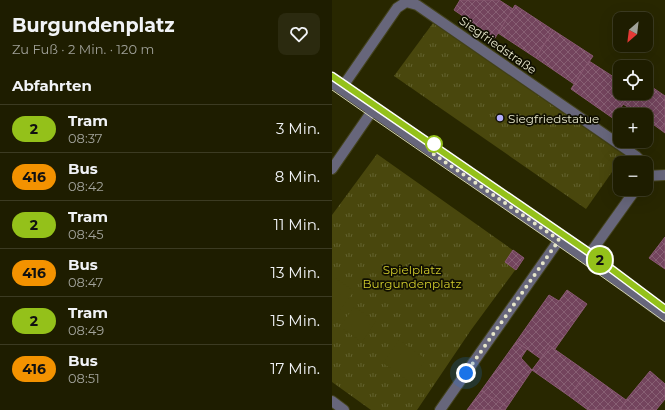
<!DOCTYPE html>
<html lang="de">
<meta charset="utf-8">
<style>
:root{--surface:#1e1d00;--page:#2b2a0f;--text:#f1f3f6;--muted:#a1a299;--line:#3c3b22}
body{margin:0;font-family:Montserrat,sans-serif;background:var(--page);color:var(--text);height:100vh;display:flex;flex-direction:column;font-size:15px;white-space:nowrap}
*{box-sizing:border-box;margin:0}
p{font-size:13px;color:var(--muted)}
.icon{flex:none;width:22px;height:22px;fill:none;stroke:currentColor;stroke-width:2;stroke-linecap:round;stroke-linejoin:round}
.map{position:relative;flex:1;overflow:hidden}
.side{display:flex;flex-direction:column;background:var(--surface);width:332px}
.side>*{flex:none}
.badge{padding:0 8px;border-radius:13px;font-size:14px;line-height:26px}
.needle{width:26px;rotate:208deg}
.fabs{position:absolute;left:281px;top:12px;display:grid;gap:8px}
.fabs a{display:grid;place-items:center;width:40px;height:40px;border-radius:8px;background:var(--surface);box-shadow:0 4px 16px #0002,0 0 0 1px var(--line);font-size:20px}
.you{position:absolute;width:20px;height:20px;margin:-10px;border:3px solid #fff;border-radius:50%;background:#1a73e8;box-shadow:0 0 0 6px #1a73e833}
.map>.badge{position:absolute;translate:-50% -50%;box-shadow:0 0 0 2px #fff}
h2{padding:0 12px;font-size:15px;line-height:36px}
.round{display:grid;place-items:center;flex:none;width:42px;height:42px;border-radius:8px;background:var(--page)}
.overview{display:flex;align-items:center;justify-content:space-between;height:68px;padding:0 12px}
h1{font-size:19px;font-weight:700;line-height:30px}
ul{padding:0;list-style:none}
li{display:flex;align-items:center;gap:12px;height:48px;padding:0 12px;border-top:1px solid var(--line)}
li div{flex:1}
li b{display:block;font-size:15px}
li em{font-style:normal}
li .badge{min-width:44px;font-weight:700;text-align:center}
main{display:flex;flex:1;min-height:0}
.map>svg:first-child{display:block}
</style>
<main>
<section class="side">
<div class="overview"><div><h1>Burgundenplatz</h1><p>Zu Fuß · 2 Min. · 120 m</p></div><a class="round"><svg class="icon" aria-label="heart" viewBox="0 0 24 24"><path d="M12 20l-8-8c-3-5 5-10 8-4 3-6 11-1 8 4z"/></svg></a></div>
<h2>Abfahrten</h2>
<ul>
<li><span class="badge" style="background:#94c11a;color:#111">2</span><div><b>Tram</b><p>08:37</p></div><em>3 Min.</em></li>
<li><span class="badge" style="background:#f39200;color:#111">416</span><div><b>Bus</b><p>08:42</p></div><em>8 Min.</em></li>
<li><span class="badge" style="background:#94c11a;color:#111">2</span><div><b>Tram</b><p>08:45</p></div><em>11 Min.</em></li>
<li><span class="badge" style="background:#f39200;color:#111">416</span><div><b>Bus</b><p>08:47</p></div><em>13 Min.</em></li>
<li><span class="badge" style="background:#94c11a;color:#111">2</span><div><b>Tram</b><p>08:49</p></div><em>15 Min.</em></li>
<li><span class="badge" style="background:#f39200;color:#111">416</span><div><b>Bus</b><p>08:51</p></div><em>17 Min.</em></li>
</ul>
</section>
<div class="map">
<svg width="333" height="410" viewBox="0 0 333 410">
<defs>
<pattern id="grass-tufts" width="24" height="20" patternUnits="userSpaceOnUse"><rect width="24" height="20" fill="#49470d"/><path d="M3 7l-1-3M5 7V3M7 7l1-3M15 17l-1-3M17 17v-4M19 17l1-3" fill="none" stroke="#63622f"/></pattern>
<pattern id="building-cross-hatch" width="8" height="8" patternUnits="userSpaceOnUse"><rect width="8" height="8" fill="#73445d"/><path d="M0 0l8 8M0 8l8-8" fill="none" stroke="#875f73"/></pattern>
</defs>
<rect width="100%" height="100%" fill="#282700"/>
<g fill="url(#grass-tufts)">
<path d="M 101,23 L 292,155 L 254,209 L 62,76 Z"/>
<path d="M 45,154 L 192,258 L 139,330 L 85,410 L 39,410 L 0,382 L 0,215 Z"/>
</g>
<g fill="#49470d">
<path d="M 0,276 L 22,291 L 0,321 Z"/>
<path d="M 22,307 L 44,321 L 30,342 L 8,327 Z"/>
<path d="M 67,340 L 94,359 L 78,382 L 51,363 Z"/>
</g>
<g fill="url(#building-cross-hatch)" stroke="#885871">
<path d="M 128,0 L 167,0 L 181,9 L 163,38 L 122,10 Z"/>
<path d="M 183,5 L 221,30 L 204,58 L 166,33 Z"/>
<path d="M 221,30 L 261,56 L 242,84 L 204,58 Z"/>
<path d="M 257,61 L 288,81 L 288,93 L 298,93 L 282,119 L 239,89 Z"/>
<path d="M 314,83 L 333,96 L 333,124 L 329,130 L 314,119 L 314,115 L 308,115 L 291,104 L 298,93 L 314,93 Z"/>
<path d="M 333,124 L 333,133 L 329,130 Z"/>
<path d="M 333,237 L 333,269 L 317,258 Z"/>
<path d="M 181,250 L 192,258 L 184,270 L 173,262 Z"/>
<path d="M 235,290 L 255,304 L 223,349 L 218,346 L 209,359 L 195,349 L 184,342 L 217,295 L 227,301 Z"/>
<path d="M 184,342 L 195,349 L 189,358 L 200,370 L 175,407 L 149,391 Z"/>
<path d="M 218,346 L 255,372 L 237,396 L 200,370 Z"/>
<path d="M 318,371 L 333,384 L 333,399 L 324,410 L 288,410 L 294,400 Z"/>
<path d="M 255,372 L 294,400 L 288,410 L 256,410 L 237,396 Z"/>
<path d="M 149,391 L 175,407 L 173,410 L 135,410 Z"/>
</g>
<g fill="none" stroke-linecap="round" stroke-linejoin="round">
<g stroke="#43421c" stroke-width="12">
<g id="minor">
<path d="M 0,83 L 269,269 L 333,316"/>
<path d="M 9,89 L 65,8 L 74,2 L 85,5 L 304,156 L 311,163"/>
<path d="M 0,169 L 40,111"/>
<path d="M 314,176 L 333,175"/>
<path d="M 254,259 L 304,189"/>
<path d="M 0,401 L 12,410"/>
<path d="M 108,410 L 227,240"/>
</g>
</g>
<use href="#minor" stroke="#67667b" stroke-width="10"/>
<g stroke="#d2d2b4" stroke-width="1">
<path d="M 0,76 L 258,253 L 333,309"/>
<path d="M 0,90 C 111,168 224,242 333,322"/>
</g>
</g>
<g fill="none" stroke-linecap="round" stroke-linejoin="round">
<g stroke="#fff" stroke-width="9">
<path id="line" d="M 0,76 L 258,253 L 333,309"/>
</g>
<use href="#line" stroke="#94c11a" stroke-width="6"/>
<path stroke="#e6e6ca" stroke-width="4" stroke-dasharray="0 7.2" d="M 102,144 L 97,151 L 227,240 L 134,373"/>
</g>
<circle fill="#b3adf9" stroke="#100f00" stroke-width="1.5" cx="168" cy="118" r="4"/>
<circle fill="#fff" stroke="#94c11a" stroke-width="2" cx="102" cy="144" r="8"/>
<g text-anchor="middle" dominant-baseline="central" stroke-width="3.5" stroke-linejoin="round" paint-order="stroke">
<g font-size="12" fill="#e6e6ca" stroke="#100f00">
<text transform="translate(166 45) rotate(35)">Siegfriedstraße</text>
</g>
<g font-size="12" fill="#e6e6ca" stroke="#100f00" text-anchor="start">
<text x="176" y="118">Siegfriedstatue</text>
</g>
<g font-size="12" fill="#d0cb2c" stroke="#100f00">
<text x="80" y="269">Spielplatz<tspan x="80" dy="14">Burgundenplatz</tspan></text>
</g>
</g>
</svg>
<div class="fabs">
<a><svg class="needle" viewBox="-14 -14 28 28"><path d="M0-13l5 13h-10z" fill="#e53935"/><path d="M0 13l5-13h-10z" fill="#a1a299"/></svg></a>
<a><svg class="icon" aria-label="locate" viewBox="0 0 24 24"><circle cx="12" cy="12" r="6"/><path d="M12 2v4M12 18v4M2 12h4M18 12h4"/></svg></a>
<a>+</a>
<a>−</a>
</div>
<div class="you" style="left:134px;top:373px"></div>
<b class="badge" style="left:268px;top:260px;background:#94c11a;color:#111">2</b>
</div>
</main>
